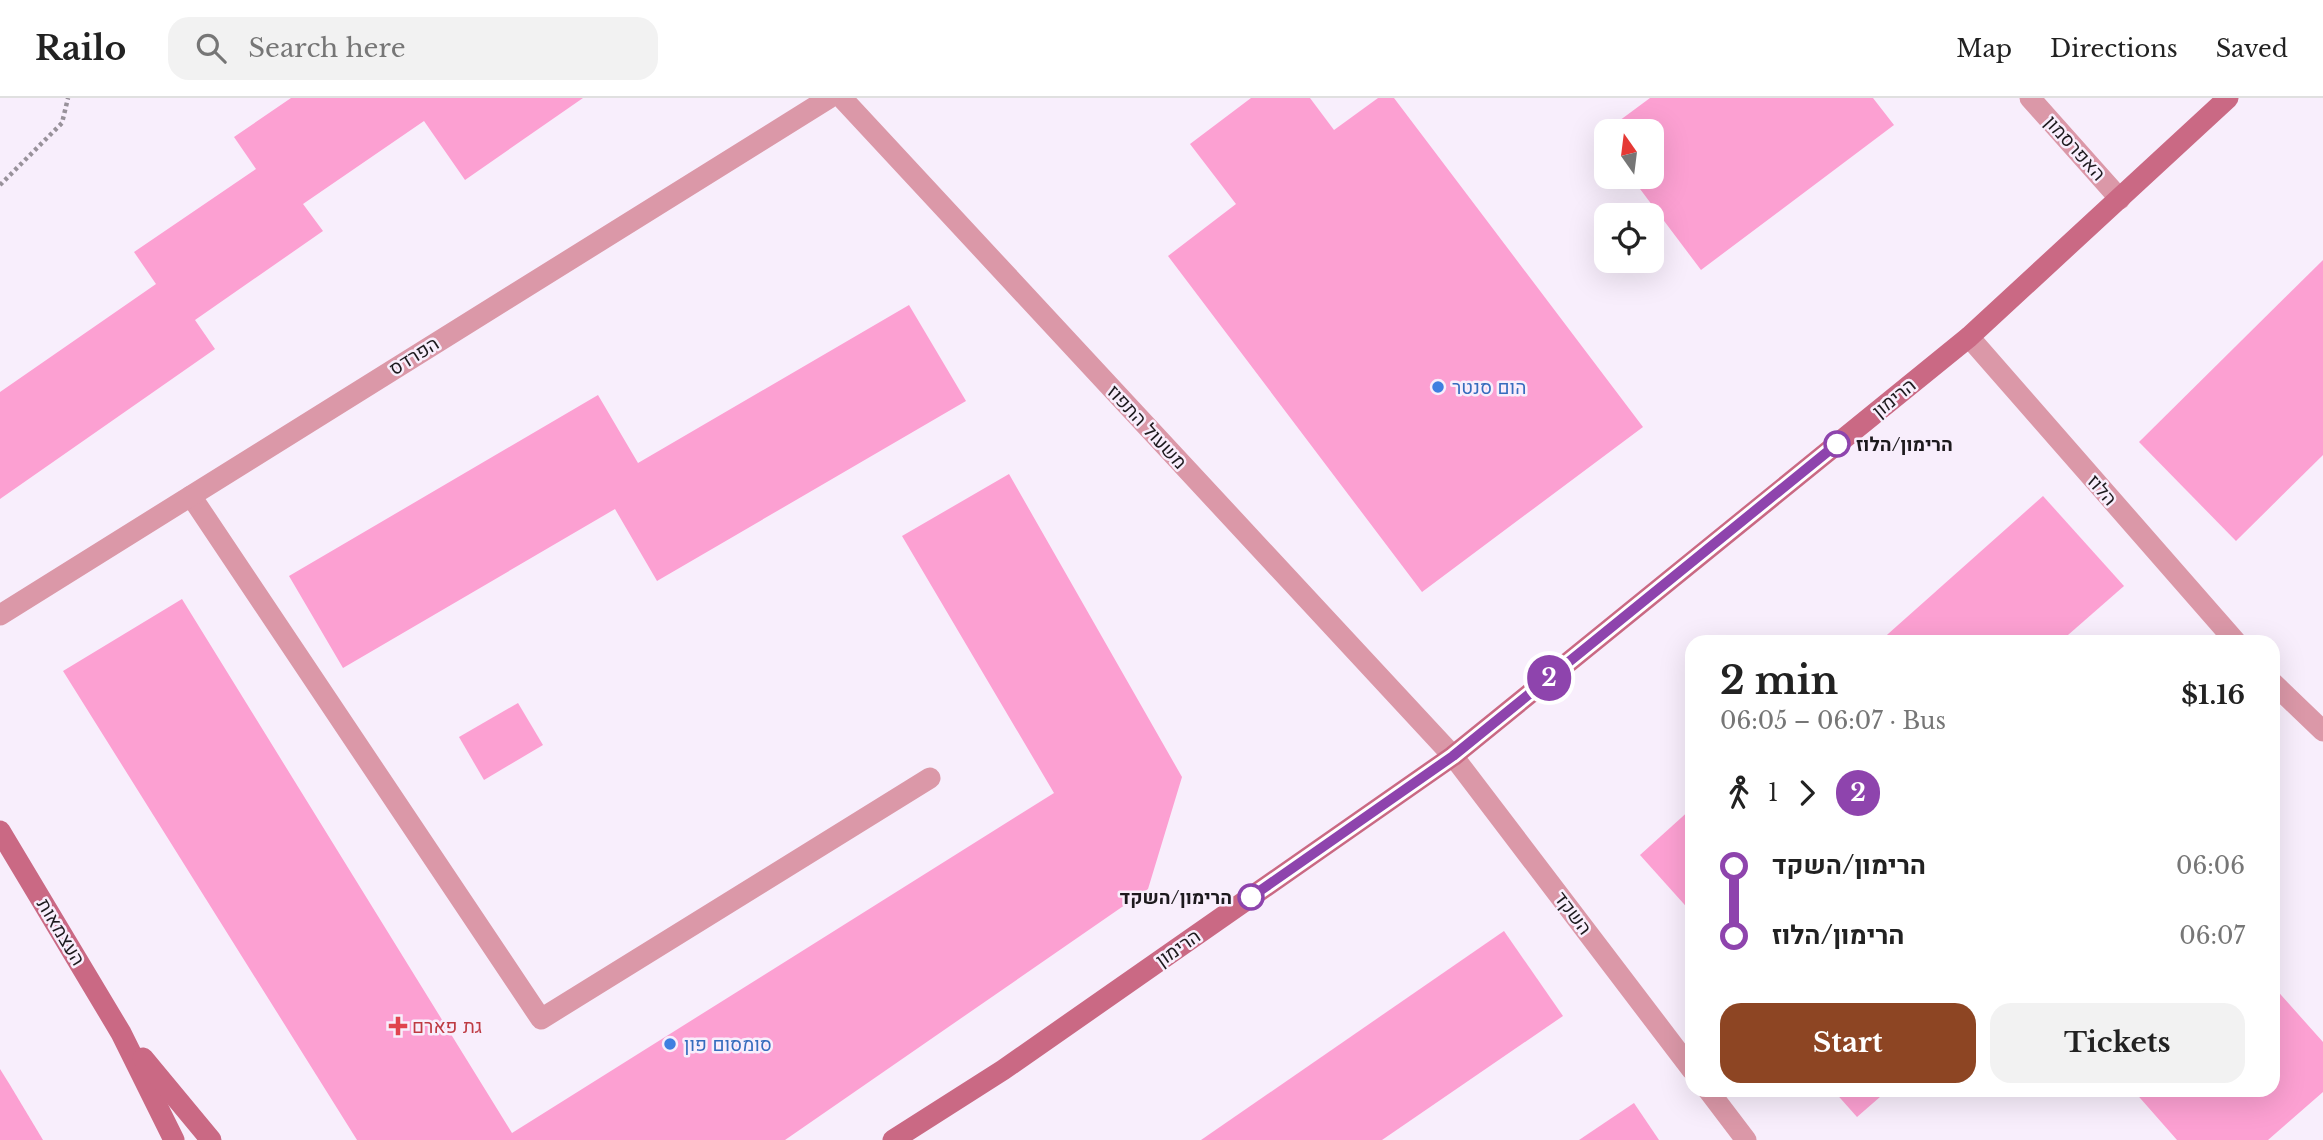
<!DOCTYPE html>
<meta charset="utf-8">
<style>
:root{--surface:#fff;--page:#f2f2f2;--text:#222;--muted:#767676;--line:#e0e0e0;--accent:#8d4523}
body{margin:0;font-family:"Libre Baskerville",Heebo,serif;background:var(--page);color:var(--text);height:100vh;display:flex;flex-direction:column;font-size:26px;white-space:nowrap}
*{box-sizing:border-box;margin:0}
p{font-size:23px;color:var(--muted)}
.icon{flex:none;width:38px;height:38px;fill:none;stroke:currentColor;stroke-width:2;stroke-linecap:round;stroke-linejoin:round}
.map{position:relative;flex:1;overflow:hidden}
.sheet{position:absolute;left:1685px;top:537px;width:595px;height:462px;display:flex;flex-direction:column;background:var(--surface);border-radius:21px;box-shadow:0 7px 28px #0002}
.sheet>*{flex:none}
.badge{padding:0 14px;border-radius:23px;font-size:24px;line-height:46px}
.needle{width:46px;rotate:346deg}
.fabs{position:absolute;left:1594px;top:21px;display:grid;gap:14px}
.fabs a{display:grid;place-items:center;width:70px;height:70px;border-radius:14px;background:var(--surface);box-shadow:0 7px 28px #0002;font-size:35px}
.map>.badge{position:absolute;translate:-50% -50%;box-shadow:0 0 0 4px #fff}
.legs{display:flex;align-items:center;gap:10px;height:77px;padding:0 35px;font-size:23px}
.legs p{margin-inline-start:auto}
.summary{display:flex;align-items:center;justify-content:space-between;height:119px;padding:0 35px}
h1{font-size:38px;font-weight:700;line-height:52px}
.action{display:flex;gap:14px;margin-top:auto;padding:14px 35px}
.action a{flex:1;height:80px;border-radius:21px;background:var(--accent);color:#fff;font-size:28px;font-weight:700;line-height:80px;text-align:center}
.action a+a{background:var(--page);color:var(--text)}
ul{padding:0 35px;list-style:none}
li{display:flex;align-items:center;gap:24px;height:70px;font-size:26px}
li i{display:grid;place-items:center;width:10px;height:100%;margin:0 9px;background:currentColor}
li i::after{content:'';width:18px;height:18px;margin:-9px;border:5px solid;border-radius:50%;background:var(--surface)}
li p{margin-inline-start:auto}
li:first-child i{background:linear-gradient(#0000 50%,currentColor 0)}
li:last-child i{background:linear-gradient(currentColor 50%,#0000 0)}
header{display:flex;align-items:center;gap:42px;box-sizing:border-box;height:98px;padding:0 35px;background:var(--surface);border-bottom:2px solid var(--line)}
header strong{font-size:33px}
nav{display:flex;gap:38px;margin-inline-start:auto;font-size:24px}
.search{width:490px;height:63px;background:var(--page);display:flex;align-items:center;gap:18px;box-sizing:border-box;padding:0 24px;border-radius:21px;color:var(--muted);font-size:26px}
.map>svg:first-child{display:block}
</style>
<header>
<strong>Railo</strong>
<div class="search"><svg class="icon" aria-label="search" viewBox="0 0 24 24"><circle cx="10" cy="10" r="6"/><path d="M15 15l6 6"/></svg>Search here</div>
<nav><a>Map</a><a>Directions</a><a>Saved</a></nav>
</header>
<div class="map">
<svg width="2323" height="1042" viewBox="0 0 2323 1042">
<rect width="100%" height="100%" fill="#f8eefc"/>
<g fill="#fca0d2">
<path d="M 291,0 L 583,0 L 465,82 L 424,23 L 303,106 L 323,133 L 195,222 L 215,251 L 0,401 L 0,294 L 156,186 L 134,154 L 256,71 L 234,39 Z"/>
<path d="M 1251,0 L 1310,0 L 1334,32 L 1378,0 L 1394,0 L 1643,329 L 1422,494 L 1168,158 L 1236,106 L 1190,46 Z"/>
<path d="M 1650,0 L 1873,0 L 1894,27 L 1701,172 L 1631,79 L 1652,79 L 1652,33 L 1606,33 L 1606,46 L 1600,37 Z"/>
<path d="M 2323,162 L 2323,357 L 2236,443 L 2139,344 Z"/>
<path d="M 909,207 L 966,303 L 657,483 L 615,411 L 343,570 L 289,478 L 598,297 L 638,365 Z"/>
<path d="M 1009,376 L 1182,679 L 1148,791 L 785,1042 L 357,1042 L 63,573 L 182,501 L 512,1035 L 1054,695 L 902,438 Z"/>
<path d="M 2043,398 L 2124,488 L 2060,544 L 1879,544 Z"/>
<path d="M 518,605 L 543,647 L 484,682 L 459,639 Z"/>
<path d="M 1692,710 L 1692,815 L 1640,757 Z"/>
<path d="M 1504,833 L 1563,918 L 1382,1042 L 1201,1042 Z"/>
<path d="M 2273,888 L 2323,944 L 2323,994 L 2268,1042 L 2177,1042 L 2133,992 L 2273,992 Z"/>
<path d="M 0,971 L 10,987 L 43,1042 L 0,1042 Z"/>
<path d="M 1833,992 L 1888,992 L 1857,1019 Z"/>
<path d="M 1634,1005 L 1659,1042 L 1579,1042 Z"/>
</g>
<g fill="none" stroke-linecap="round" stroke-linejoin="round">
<path stroke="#98919a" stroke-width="4.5" stroke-dasharray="3.5 3.5" stroke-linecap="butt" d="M 0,87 L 62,25 L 68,0"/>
<path stroke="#db98a8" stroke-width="21" d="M 191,398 L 541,921 L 930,680"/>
<g stroke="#db98a8" stroke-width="21">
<path d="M 842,0 L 1453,658 L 1692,972"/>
<path d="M 2030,0 L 2120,101"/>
<path d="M 1969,239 L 2236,544"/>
<path d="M 0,517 L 829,0"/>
<path d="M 2273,585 L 2323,633"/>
<path d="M 1708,992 L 1746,1042"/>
</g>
<g stroke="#ca6984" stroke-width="21">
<path d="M 0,733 L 121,935 L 174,1042"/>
<path d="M 143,960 L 211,1042"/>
<path d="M 893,1042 L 1003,972 L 1453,658 L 1969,239 L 2228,0"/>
</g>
</g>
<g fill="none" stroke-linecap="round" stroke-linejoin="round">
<g stroke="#fff" stroke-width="16">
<path id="line-1" d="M 1251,799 L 1453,658 L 1837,346"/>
</g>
<use href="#line-1" stroke="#8e44ad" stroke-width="10"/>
</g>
<g fill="#3f7fe0" stroke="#f8eefc" stroke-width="2.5">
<circle cx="1438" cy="289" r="7"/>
<circle cx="670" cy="946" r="7"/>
</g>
<g fill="#fff" stroke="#8e44ad" stroke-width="3.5">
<circle cx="1837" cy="346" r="12"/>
<circle cx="1251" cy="799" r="12"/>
</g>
<path fill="#e0444e" stroke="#f8eefc" stroke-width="2.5" d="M394.5 917.5h7v7h7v7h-7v7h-7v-7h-7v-7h7z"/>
<g text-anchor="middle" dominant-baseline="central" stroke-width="5" stroke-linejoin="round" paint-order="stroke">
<g font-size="19" fill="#1d1a1e" stroke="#f8eefc">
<text transform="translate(2075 50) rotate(48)">האפרסמון</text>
<text transform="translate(414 258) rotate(-32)">הפרדס</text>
<text transform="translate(1894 300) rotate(-39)">הרימון</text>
<text transform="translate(1147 329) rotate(47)">משעול התפוז</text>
<text transform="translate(2102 392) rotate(49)">הלוז</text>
<text transform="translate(1573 815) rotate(53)">השקד</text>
<text transform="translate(61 834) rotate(59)">העצמאות</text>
<text transform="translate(1178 850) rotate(-35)">הרימון</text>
</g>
<g font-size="19" fill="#366cbe" stroke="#f8eefc" text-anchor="start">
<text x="1452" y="289">הום סנטר</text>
<text x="684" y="946">סומסום פון</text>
</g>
<g font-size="19" font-weight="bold" fill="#1d1a1e" stroke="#f8eefc" text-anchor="start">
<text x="1856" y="346">הרימון/הלוז</text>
<text x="1232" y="799" text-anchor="end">הרימון/השקד</text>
</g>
<g font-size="19" fill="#be3a42" stroke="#f8eefc" text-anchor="start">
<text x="412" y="928">גת פארם</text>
</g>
</g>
</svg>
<div class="fabs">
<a><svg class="needle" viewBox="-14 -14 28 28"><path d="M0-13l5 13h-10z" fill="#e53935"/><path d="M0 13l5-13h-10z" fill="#767676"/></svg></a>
<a><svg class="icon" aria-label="locate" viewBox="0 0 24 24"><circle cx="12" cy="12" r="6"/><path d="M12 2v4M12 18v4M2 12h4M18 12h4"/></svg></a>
</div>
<b class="badge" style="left:1549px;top:580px;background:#8e44ad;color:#fff">2</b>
<section class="sheet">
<div class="summary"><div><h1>2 min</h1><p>06:05 – 06:07 · Bus</p></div><b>$1.16</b></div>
<div class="legs"><svg class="icon" aria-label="walk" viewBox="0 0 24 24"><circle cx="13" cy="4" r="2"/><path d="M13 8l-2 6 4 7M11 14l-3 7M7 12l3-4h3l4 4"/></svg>1<svg class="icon" aria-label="forward" viewBox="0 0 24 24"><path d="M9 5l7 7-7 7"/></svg><b class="badge" style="background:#8e44ad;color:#fff">2</b></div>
<ul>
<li><i style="color:#8e44ad"></i><b>הרימון/השקד</b><p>06:06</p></li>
<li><i style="color:#8e44ad"></i><b>הרימון/הלוז</b><p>06:07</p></li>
</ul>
<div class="action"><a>Start</a><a>Tickets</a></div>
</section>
</div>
